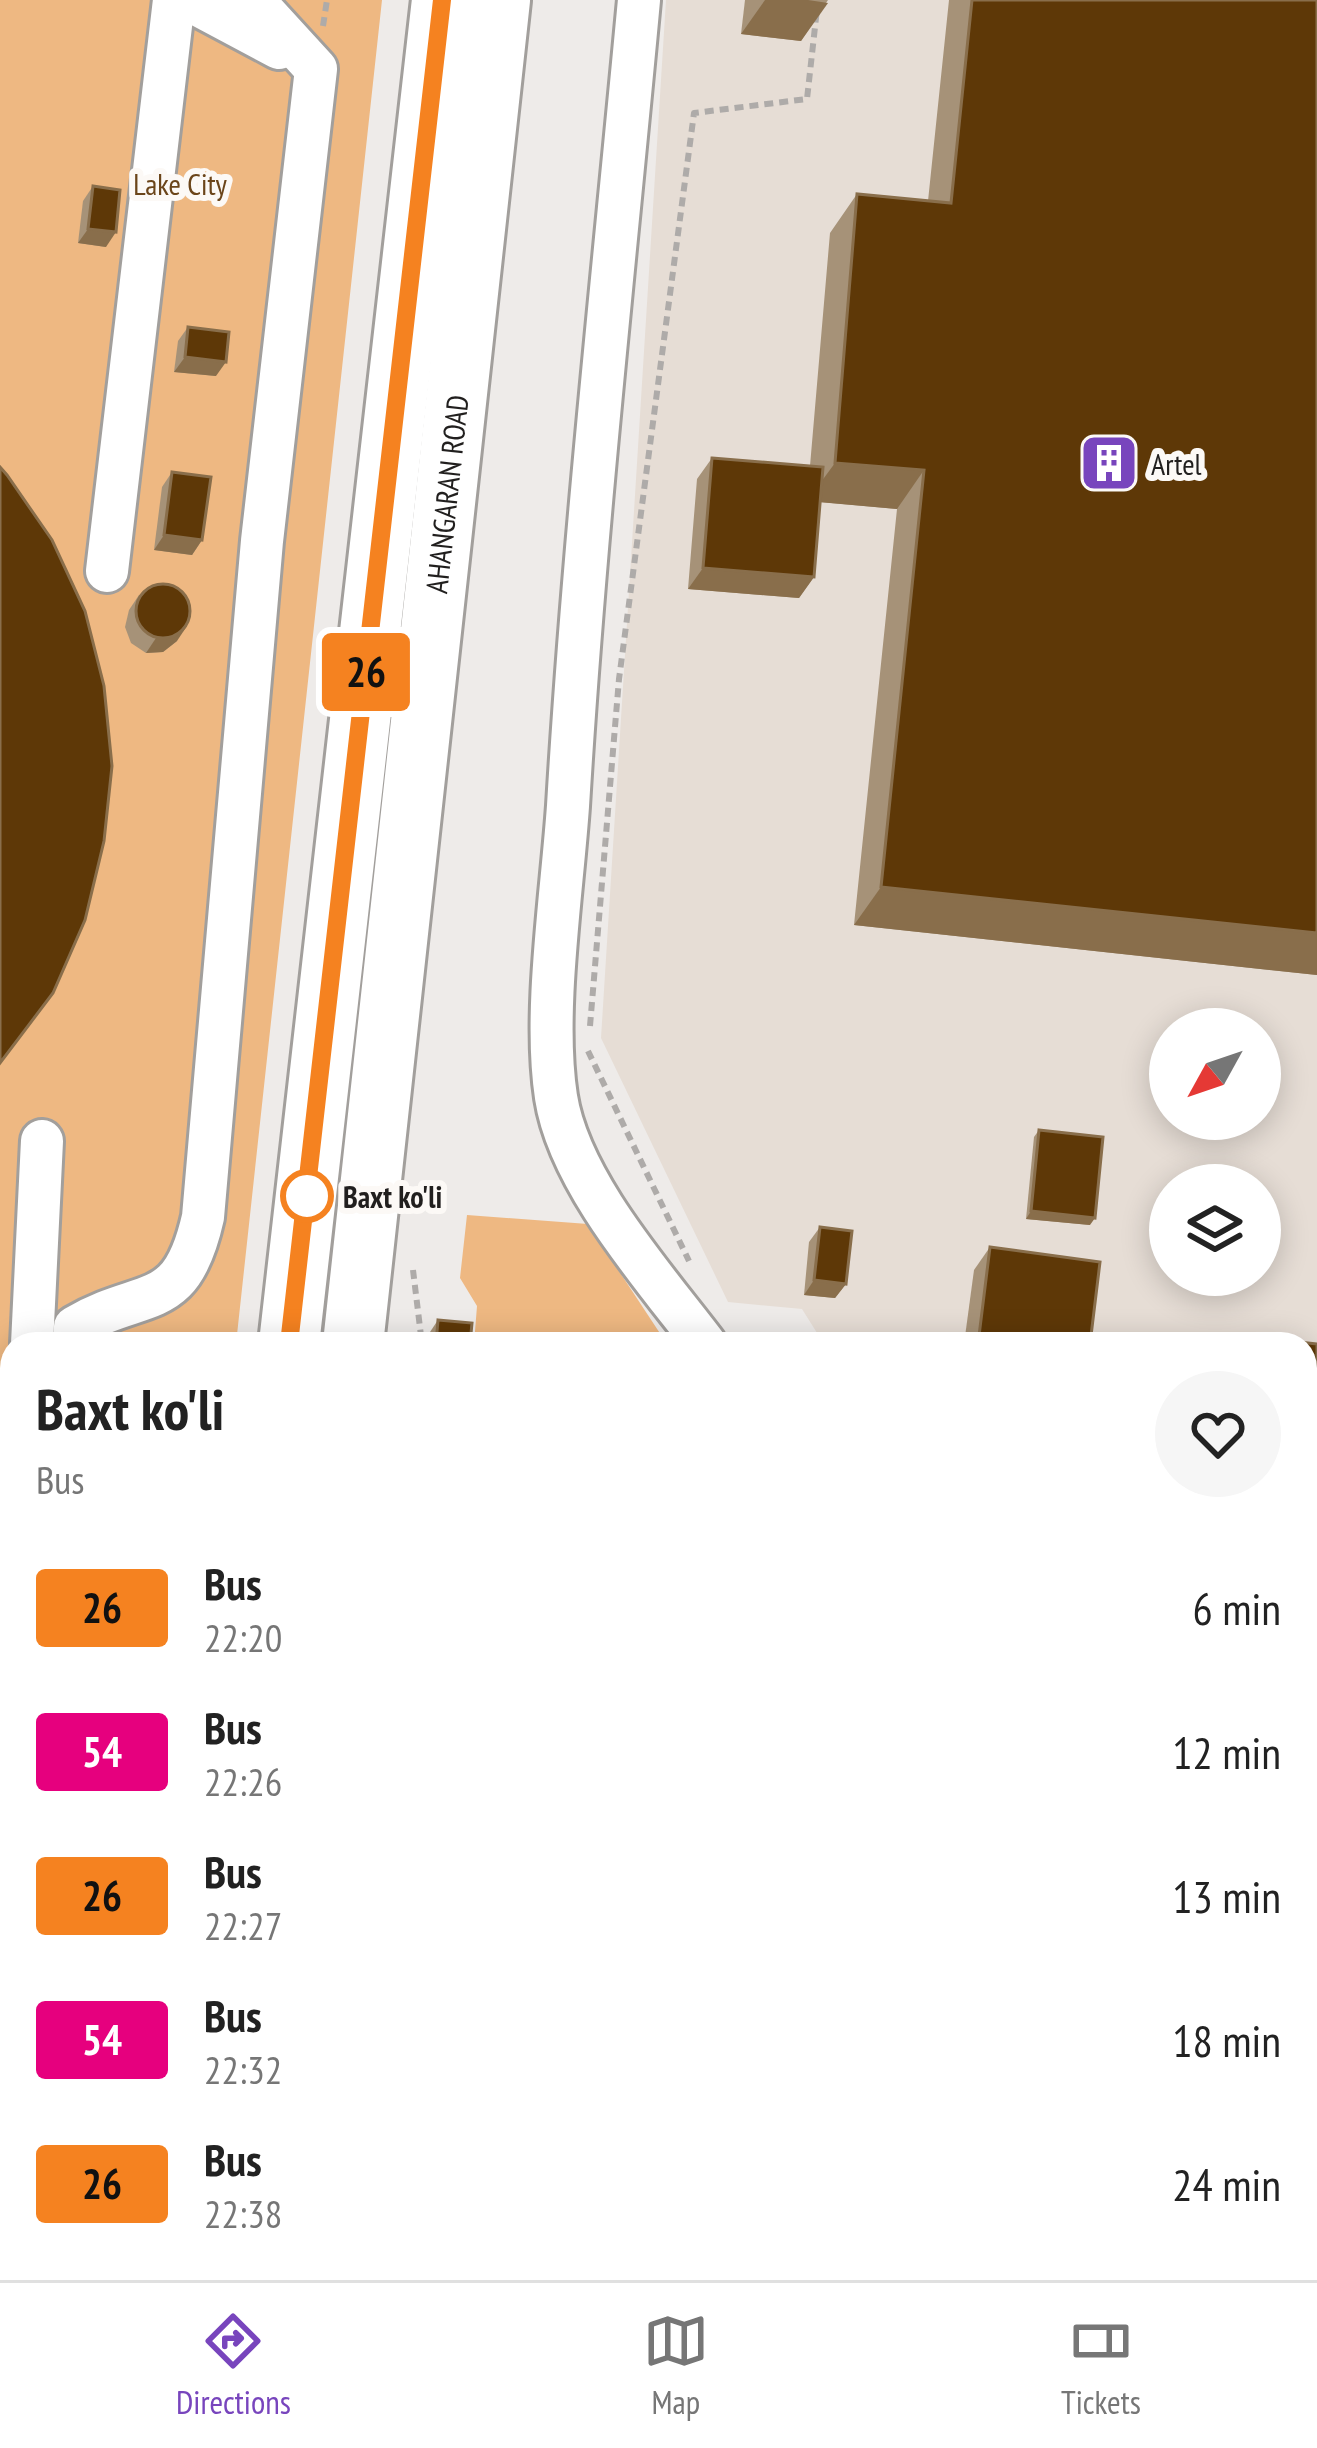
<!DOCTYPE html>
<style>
:root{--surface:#fff;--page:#f6f6f6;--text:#222;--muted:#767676;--line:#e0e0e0;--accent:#7845bd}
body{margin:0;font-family:"PT Sans Narrow",sans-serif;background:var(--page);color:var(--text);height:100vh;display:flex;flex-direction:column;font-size:45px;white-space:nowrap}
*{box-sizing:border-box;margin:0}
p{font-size:39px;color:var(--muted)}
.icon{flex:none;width:66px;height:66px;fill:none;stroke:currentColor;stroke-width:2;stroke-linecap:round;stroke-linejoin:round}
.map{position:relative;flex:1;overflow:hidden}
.sheet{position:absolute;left:0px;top:1332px;width:1317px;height:948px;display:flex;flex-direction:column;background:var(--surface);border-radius:36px 36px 0 0;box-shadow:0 6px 30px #0003}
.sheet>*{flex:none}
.badge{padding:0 24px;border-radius:9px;font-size:42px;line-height:78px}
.needle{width:78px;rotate:230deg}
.controls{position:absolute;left:1149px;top:1008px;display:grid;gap:24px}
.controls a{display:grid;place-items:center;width:132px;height:132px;border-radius:50%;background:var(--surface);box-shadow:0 6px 30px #0003;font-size:60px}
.map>.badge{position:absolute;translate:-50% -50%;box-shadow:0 0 0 6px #fff}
.round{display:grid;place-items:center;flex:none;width:126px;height:126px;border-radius:63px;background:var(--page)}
.overview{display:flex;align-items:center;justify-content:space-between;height:204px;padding:0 36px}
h1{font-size:57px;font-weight:700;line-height:90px}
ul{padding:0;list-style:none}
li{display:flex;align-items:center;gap:36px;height:144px;padding:0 36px}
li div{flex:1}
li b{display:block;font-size:45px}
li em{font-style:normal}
li .badge{min-width:132px;font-weight:700;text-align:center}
.tabs{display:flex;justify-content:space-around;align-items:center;height:168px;border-top:3px solid var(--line);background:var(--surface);font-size:33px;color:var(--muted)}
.tabs a{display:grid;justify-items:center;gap:6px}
.tabs .on{color:var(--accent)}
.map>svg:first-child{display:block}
</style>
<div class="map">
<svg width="1317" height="2280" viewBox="0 0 1317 2280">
<rect width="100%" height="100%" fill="#eeebe9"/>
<g fill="#e6ddd5" fill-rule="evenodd">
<path d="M 666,0 L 1317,0 L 1317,1494 L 1305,1493 L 1305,1344 L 824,1344 L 802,1309 L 728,1302 L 601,1038 ZM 1170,1029 L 1260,1029 L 1260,1119 L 1170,1119 ZM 1170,1185 L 1260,1185 L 1260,1275 L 1170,1275 Z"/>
<path d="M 1317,2219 L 1317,2280 L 1131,2280 L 1168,2268 L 1305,2268 Z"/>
</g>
<g fill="#eeb882">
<path d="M 0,0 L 382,0 L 236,1344 L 12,1344 L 12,1833 L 0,1833 Z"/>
<path d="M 467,1215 L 588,1224 L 667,1344 L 474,1344 L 477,1306 L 460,1278 Z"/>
<path d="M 1305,1516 L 1317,1518 L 1317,1598 L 1305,1676 Z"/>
<path d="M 1305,1743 L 1317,1744 L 1317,1899 L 1305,1901 Z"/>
<path d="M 1317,2169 L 1317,2277 L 1286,2280 L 1259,2268 L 1305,2268 L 1305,2172 Z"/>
<path d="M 12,2199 L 12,2268 L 388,2268 L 388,2280 L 3,2280 Z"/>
<path d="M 639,2268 L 800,2268 L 782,2280 L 621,2280 Z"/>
</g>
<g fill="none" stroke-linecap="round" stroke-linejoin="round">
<g stroke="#a29f9c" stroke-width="48">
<g id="minor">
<path d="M 189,0 L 279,48"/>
<path d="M 639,0 C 614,268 584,537 568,806 C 562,893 543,1013 556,1097 C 569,1182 654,1277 705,1344"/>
<path d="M 107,571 L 174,0"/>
<path d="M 32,1344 L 42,1141"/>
<path d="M 74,1344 L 75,1327 C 145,1286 181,1315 203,1217 L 262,541 L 316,69 L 253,0"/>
<path d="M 1305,1500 L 1317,1502"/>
<path d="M 0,1717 L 12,1721"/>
<path d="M 1305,1721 L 1317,1723"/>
<path d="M 5,1903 L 12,1760"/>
</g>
</g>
<g stroke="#a29f9c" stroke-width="66">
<g id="highway">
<path d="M 289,1344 L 442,0"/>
<path id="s1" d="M 353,1344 L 500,0"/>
<path d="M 1305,1957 L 1317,1955"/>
<path d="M 1305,2034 L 1317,2032"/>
<path d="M 0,2088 L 12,2074"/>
<path d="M 464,2280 L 465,2268"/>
<path d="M 538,2280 L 553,2268"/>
</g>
</g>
<g stroke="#aeaba9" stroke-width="6" stroke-dasharray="9 6" stroke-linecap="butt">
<path d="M 323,26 L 327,0"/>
<path d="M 590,1026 L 619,679 L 694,113 L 807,99 L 818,0"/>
<path d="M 588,1051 L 689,1261"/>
<path d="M 413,1270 L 422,1344"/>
</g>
<use href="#minor" stroke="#fff" stroke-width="42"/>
<use href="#highway" stroke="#fff" stroke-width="60"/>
<g stroke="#8c8a88" stroke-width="14">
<g id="rail">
<path d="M 1305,2089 L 1317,2086"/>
<path d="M 1305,2144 L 1317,2141"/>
<path d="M 828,2280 L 848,2268"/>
<path d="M 915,2280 L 938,2268"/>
</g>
</g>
<use href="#rail" stroke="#fcf9f6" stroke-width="9" stroke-dasharray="27" stroke-linecap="butt"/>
</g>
<g fill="#a69278">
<path d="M 745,0 L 828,0 L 801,41 L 741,34 Z"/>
<path d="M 949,0 L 1317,0 L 1317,975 L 854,925 L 897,509 L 820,502 L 814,577 L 799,598 L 688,589 L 697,479 L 712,458 L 810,466 L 830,233 L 857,194 L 928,201 Z"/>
<path d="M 93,186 L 106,247 L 78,243 L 83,201 Z"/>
<path d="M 188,327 L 216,376 L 174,372 L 178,341 Z"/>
<path d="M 172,472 L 202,540 L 192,555 L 154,550 L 162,487 Z"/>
<path d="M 139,595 L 177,641 L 163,652 L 146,653 L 131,643 L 125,627 L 129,610 Z"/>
<path d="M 1039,1130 L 1090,1225 L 1026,1219 L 1034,1137 Z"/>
<path d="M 820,1227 L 846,1284 L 835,1298 L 804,1295 L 809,1242 Z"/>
<path d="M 990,1247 L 1090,1344 L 964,1344 L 974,1270 Z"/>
<path d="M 438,1320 L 470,1344 L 427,1344 L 428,1335 Z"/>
</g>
<g fill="#896e4b">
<path d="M 765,0 L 808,0 L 828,3 L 801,41 L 741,34 Z"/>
<path d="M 88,229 L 116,232 L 106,247 L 78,243 Z"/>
<path d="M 185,357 L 226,362 L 216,376 L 174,372 Z"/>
<path d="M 835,463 L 924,470 L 897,509 L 807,501 Z"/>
<path d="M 164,535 L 202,540 L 192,555 L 154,550 Z"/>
<path d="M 703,568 L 814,577 L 799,598 L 688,589 Z"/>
<path d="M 187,626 L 177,641 L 163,652 L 146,653 L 156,638 Z"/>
<path d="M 881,887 L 1317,933 L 1317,975 L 854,925 Z"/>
<path d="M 1031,1211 L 1095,1218 L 1090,1225 L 1026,1219 Z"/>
<path d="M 814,1280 L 846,1284 L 835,1298 L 804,1295 Z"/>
<path d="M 1305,1450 L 1317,1451 L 1317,1476 L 1305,1475 Z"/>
</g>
<g fill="#5e3807" stroke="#896e4b" stroke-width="3">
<path d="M 972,0 L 1317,0 L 1317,933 L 881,887 L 924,470 L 835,463 L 857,194 L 951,203 Z"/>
<path d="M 93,186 L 120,190 L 116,232 L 88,229 Z"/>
<path d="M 188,327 L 229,332 L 226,362 L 185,357 Z"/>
<path d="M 712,458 L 823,467 L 814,577 L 703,568 Z"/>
<path d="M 0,467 L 7,475 L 52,540 L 85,611 L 104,686 L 112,766 L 104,841 L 85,920 L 53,993 L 0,1063 Z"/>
<path d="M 172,472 L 211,477 L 202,540 L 164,535 Z"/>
<circle cx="163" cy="611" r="27"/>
<path d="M 1039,1130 L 1103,1137 L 1095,1218 L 1031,1211 Z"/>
<path d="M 820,1227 L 852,1231 L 846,1284 L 814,1280 Z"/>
<path d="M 990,1247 L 1100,1262 L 1090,1344 L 978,1344 Z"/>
<path d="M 438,1320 L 472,1323 L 470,1344 L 436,1344 Z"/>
<path d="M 1253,1337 L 1317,1344 L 1317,1451 L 1305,1450 L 1305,1344 L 1252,1344 Z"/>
</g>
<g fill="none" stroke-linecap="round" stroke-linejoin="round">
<g stroke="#fff" stroke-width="27">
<path id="line" d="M 289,1344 L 442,0"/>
</g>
<use href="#line" stroke="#f58220" stroke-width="18"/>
</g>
<defs>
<g id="building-square" transform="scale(3)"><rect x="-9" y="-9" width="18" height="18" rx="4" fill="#7845bd" stroke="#fcf9f6"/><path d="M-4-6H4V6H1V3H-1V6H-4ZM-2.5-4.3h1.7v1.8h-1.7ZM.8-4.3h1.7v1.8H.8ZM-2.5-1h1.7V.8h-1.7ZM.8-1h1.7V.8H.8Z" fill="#fff"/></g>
</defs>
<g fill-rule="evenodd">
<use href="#building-square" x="1109" y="463"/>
</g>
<circle fill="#fff" stroke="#f58220" stroke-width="6" cx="307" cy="1196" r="24"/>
<g text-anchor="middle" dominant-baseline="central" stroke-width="12" stroke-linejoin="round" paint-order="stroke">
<g font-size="30" fill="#6b451a" stroke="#fcf9f6">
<text x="180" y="183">Lake City</text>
</g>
<g font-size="30" fill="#211f1e" stroke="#fcf9f6" text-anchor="start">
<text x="1151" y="463">Artel</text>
</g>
<g font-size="30" fill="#211f1e" stroke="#fcf9f6">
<text stroke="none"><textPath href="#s1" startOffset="855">AHANGARAN ROAD</textPath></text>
</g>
<g font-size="30" font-weight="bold" fill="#211f1e" stroke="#fcf9f6" text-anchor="start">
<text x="343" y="1196">Baxt ko'li</text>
</g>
</g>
</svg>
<div class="controls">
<a><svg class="needle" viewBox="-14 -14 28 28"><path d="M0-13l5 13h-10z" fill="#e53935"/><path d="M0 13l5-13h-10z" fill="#767676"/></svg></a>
<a><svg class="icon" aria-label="layers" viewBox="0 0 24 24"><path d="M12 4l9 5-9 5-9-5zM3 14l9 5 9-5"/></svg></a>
</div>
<b class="badge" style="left:366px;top:672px;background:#f58220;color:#111">26</b>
<section class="sheet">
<div class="overview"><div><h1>Baxt ko'li</h1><p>Bus</p></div><a class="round"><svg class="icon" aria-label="heart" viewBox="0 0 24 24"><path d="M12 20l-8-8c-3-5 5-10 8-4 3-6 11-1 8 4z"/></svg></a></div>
<ul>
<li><span class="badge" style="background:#f58220;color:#111">26</span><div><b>Bus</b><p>22:20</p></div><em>6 min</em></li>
<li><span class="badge" style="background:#e6007e;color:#fff">54</span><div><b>Bus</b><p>22:26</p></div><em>12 min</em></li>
<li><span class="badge" style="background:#f58220;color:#111">26</span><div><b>Bus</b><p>22:27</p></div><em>13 min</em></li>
<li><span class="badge" style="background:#e6007e;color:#fff">54</span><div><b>Bus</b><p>22:32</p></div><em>18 min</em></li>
<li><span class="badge" style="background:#f58220;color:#111">26</span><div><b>Bus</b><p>22:38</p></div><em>24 min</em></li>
</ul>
</section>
</div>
<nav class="tabs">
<a class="on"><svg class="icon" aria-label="directions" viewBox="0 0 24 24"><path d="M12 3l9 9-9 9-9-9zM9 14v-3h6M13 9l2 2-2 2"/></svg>Directions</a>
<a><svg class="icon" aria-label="map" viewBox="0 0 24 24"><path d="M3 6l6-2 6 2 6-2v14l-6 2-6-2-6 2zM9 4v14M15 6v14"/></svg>Map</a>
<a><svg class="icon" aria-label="tickets" viewBox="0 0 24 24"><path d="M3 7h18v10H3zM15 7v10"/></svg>Tickets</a>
</nav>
